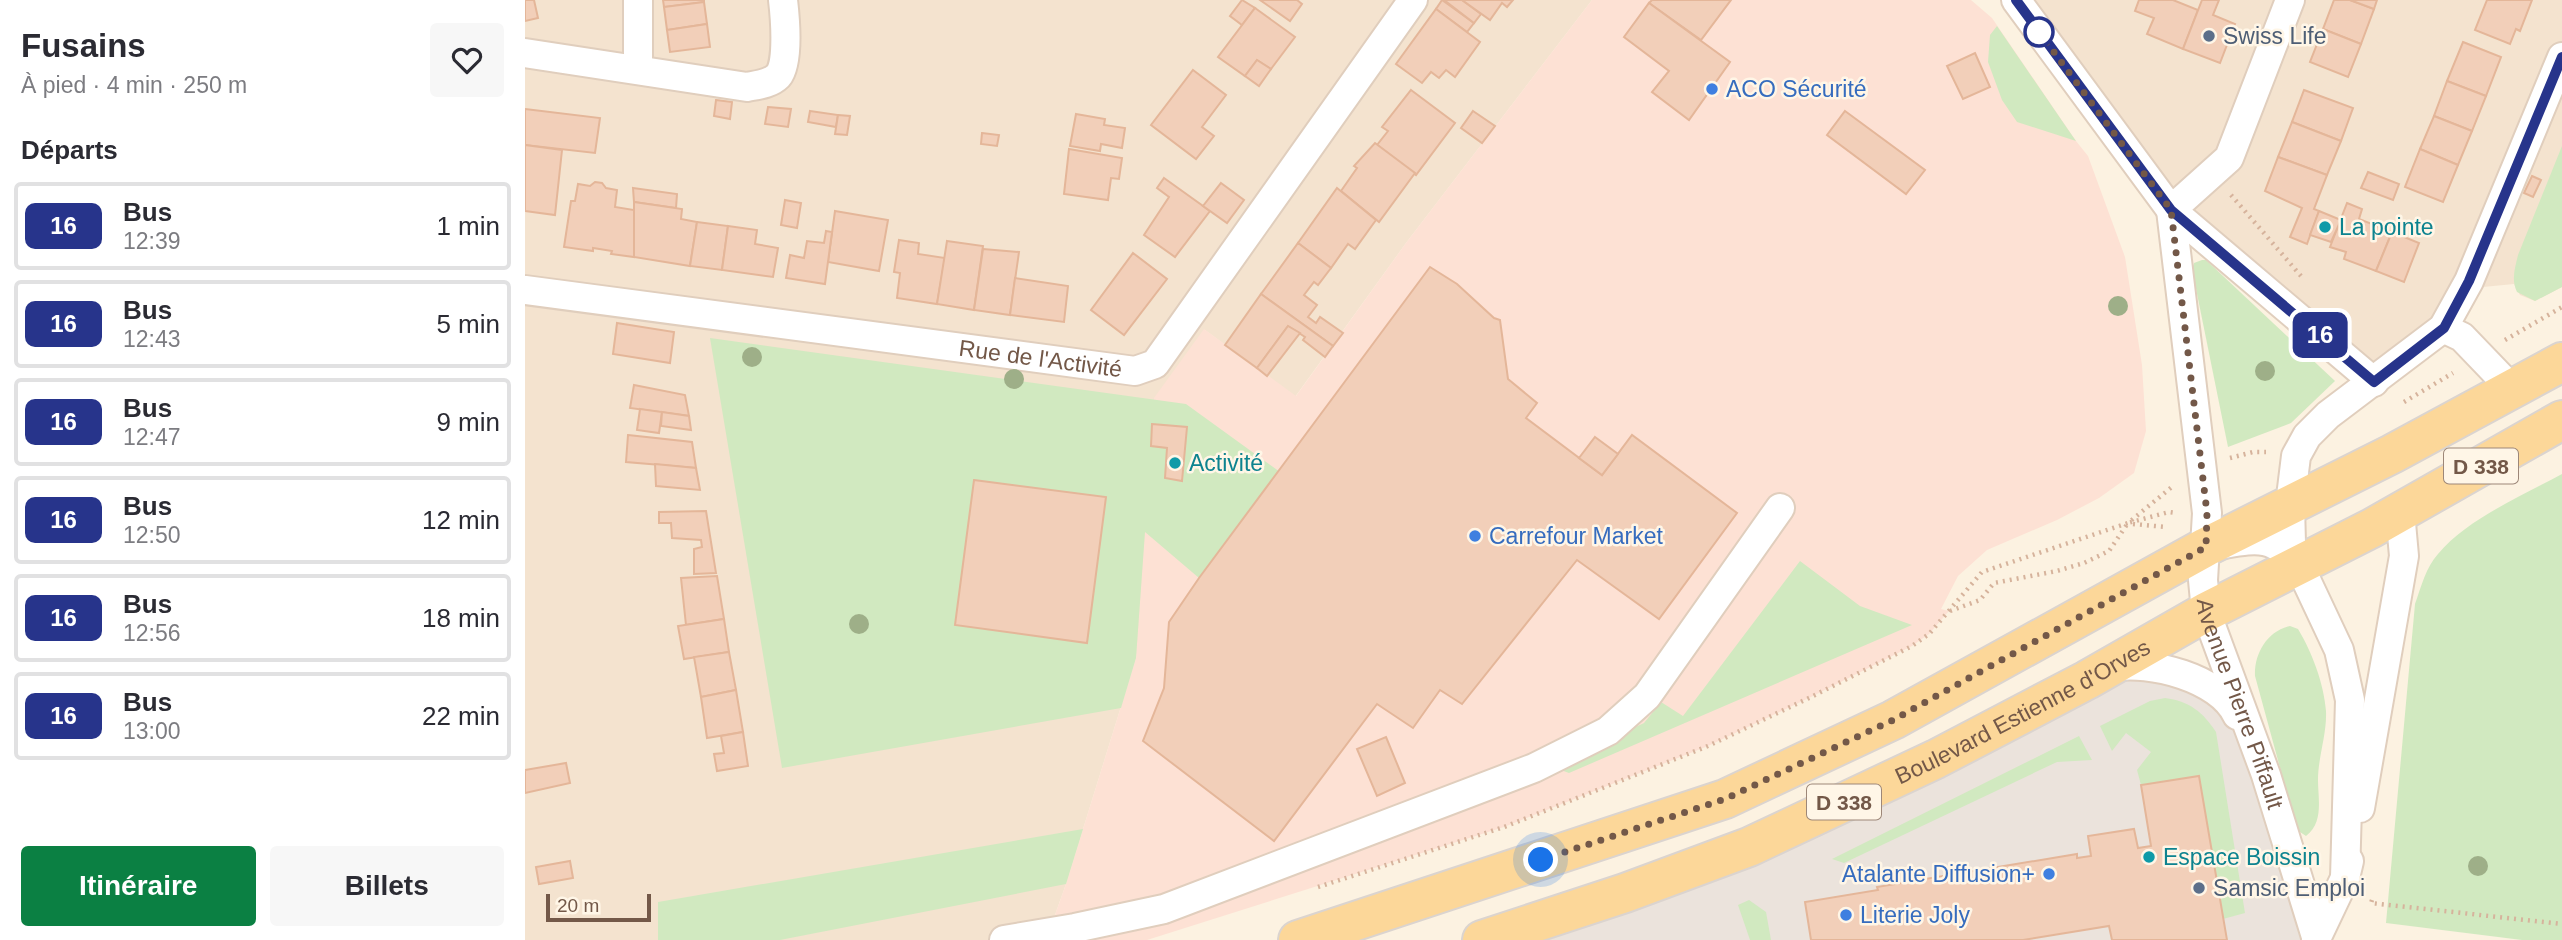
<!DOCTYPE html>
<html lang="fr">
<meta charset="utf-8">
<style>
:root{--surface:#fff;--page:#f7f7f7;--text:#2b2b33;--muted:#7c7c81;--line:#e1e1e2;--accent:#0b8043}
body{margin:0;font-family:Arial,sans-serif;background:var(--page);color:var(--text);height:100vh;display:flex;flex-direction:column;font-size:26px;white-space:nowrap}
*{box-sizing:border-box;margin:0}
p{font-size:23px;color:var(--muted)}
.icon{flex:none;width:38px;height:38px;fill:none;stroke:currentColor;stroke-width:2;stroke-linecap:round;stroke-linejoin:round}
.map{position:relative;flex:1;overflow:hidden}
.drawer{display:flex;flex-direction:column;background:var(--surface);width:525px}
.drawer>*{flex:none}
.badge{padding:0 14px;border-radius:10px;font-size:24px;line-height:46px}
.scale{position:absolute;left:21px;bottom:18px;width:105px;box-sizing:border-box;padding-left:7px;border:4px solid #735848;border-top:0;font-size:19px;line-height:24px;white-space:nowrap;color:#735848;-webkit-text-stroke:5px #fff6e7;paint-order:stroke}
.you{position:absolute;width:35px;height:35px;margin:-18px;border:5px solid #fff;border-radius:50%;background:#1a73e8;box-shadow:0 0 0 10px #1a73e833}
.map>.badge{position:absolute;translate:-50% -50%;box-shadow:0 0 0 4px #fff}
h2{padding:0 21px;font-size:26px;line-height:63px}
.round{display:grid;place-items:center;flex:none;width:74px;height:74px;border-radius:7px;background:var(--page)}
.headline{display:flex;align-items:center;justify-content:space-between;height:119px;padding:0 21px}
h1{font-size:33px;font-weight:700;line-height:52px}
.button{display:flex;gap:14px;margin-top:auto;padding:14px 21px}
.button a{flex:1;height:80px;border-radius:7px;background:var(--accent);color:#fff;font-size:28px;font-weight:700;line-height:80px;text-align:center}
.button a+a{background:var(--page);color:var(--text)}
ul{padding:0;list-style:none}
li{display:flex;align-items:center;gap:21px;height:88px;margin:0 14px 10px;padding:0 7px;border:4px solid var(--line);border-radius:7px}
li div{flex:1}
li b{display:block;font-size:26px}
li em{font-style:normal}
li .badge{min-width:77px;font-weight:700;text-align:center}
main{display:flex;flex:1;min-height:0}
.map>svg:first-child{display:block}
</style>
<main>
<section class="drawer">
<div class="headline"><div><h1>Fusains</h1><p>À pied · 4 min · 250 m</p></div><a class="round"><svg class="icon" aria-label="heart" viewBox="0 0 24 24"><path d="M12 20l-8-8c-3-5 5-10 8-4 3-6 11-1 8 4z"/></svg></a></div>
<h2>Départs</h2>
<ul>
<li><span class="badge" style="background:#27348b;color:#fff">16</span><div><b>Bus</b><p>12:39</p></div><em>1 min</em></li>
<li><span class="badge" style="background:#27348b;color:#fff">16</span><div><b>Bus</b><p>12:43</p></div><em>5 min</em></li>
<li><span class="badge" style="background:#27348b;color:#fff">16</span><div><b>Bus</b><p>12:47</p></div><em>9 min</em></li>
<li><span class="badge" style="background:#27348b;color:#fff">16</span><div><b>Bus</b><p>12:50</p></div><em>12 min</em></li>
<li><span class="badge" style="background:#27348b;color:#fff">16</span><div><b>Bus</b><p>12:56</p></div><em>18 min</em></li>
<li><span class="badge" style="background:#27348b;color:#fff">16</span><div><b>Bus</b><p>13:00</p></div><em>22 min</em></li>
</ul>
<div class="button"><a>Itinéraire</a><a>Billets</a></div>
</section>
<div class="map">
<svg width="2037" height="940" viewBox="0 0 2037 940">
<rect width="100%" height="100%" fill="#fcf2e1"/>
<g fill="#f4e3cf">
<path d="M 0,0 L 1067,0 L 881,243 L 770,397 L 680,330 L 665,351 L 611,658 L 541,884 L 521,940 L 0,940 Z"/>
<path d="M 1491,0 L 2037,0 L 2037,287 L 2010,301 L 1995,295 L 1989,284 L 1958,287 L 1944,281 L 1849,382 L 1646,210 Z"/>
</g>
<path fill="#fde1d4" d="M 1067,0 L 1446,0 L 1467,18 L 1551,141 L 1563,156 L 1600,257 L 1617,365 L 1621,431 L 1609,473 L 1574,498 L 1532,520 L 1462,550 L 1433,576 L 1416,609 L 1424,611 L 1404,634 L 1387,646 L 1286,697 L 1183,746 L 979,827 L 622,940 L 521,940 L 541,884 L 611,658 L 629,398 L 679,329 L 771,396 L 881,243 Z"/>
<path fill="#ebe3dc" d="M 1582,668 L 1700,699 L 1792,940 L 957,940 L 1146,878 Z"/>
<g fill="#d1e9c0">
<path d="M 1472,26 L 1544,131 L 1551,141 L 1492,122 L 1477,100 L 1463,62 L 1465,35 Z"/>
<path d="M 2037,146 L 2037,287 L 2010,301 L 1992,292 C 1986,280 1990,268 1993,255 Z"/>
<path d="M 1677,260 L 1681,260 L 1810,381 L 1766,423 L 1703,447 L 1667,269 L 1669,263 Z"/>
<path d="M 185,338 L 661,404 L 755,472 L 674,578 L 620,532 L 611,658 L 596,708 L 257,768 Z"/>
<path d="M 2037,474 L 2037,940 L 1997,940 L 1861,923 L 1890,604 C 1896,587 1901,567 1913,554 C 1942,519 1997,496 2037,474 Z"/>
<path d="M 1275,561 L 1335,606 L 1387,625 L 1044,773 L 1033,769 L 1064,749 L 1119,723 L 1136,702 L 1158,716 Z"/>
<path d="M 1765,626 L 1773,629 C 1787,652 1799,684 1801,711 C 1802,734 1793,757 1793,780 C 1793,799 1799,822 1781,836 L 1772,830 L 1730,676 C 1729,654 1742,631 1765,626 Z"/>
<path d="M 1640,698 C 1664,701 1678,712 1691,732 L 1720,913 L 1698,919 L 1674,776 L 1616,785 L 1612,770 L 1626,752 L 1601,733 L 1587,751 L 1575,726 L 1625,701 Z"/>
<path d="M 1554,736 L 1567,760 L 1532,762 L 1319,863 L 1307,859 Z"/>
<path d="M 558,829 L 541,884 L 255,940 L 133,940 L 133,902 Z"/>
<path d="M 1224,900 L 1241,912 L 1246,940 L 1225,940 L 1213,905 Z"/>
</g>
<g fill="#f2cfb9" stroke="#e4b699" stroke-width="2">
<path d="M 0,0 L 9,0 L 13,18 L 0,21 Z"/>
<path d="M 138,0 L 179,0 L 179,2 L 139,7 Z"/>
<path d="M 717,0 L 730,8 L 717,25 L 705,16 Z"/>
<path d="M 735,0 L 772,0 L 777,4 L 765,21 Z"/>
<path d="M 917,0 L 949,23 L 942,32 L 911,9 Z"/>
<path d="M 919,0 L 937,0 L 956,14 L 949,23 Z"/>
<path d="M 937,0 L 988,0 L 982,7 L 977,3 L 965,20 Z"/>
<path d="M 1127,0 L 1206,0 L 1176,40 L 1124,3 Z"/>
<path d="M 1614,0 L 1648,0 L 1673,10 L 1658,49 L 1622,34 L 1629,18 L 1610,11 Z"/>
<path d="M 1677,0 L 1694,0 L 1688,15 L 1710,24 L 1695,63 L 1658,49 Z"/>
<path d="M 1809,0 L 1825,0 L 1849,9 L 1836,44 L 1798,29 Z"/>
<path d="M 1825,0 L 1852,0 L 1849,9 Z"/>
<path d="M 1962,0 L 2007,0 L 1995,31 L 1991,29 L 1985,44 L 1950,30 Z"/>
<path d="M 179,2 L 182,24 L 142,30 L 139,7 Z"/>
<path d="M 1124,3 L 1205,62 L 1164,120 L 1127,92 L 1144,71 L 1099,37 Z"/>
<path d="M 730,8 L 770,37 L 746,69 L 732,60 L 720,76 L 693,57 Z"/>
<path d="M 911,9 L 955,42 L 930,77 L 921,70 L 914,78 L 906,72 L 897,83 L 871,64 Z"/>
<path d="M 182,24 L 185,47 L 145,52 L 142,30 Z"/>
<path d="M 1798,29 L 1836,44 L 1823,77 L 1785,62 Z"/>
<path d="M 1938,42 L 1976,57 L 1961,96 L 1922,81 Z"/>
<path d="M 1450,53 L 1465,87 L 1438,99 L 1422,66 Z"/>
<path d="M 732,60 L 746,69 L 734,86 L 720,76 Z"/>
<path d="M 668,70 L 701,95 L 677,127 L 689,136 L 671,159 L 626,125 Z"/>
<path d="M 1922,81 L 1961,96 L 1947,131 L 1909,116 Z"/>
<path d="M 886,90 L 930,123 L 891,175 L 852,145 L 863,131 L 857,127 Z"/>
<path d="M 1779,90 L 1828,108 L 1816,141 L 1767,122 Z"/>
<path d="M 191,100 L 207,102 L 205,119 L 189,116 Z"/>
<path d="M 243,107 L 266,109 L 263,127 L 240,124 Z"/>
<path d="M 0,109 L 75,118 L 70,153 L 0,145 Z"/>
<path d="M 285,111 L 313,115 L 311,127 L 283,122 Z"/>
<path d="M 948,111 L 970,126 L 957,143 L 936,128 Z"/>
<path d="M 1320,111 L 1400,170 L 1381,194 L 1302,135 Z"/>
<path d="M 551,114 L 580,119 L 579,125 L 600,128 L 597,148 L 576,144 L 575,151 L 545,146 Z"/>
<path d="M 313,115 L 325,116 L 322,135 L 310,134 Z"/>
<path d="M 1909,116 L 1947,131 L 1933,165 L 1895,149 Z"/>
<path d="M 1767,122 L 1816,141 L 1802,175 L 1753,157 Z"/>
<path d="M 457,133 L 474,135 L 472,146 L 456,144 Z"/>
<path d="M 850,143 L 890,173 L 854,222 L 816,191 L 832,168 L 829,166 Z"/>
<path d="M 0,145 L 37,150 L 30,215 L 0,211 Z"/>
<path d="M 544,149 L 597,158 L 594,179 L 586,178 L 583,200 L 539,194 Z"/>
<path d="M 1895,149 L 1933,165 L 1918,202 L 1880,187 Z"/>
<path d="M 1753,157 L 1802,175 L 1789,209 L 1794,211 L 1782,244 L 1765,237 L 1777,208 L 1740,191 Z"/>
<path d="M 1843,172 L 1874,184 L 1868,200 L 1836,188 Z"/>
<path d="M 2007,176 L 2016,180 L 2008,197 L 1999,193 Z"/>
<path d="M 639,178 L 685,211 L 650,257 L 619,235 L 644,197 L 632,188 Z"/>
<path d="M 70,182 L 77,183 L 81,188 L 92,190 L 90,207 L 109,210 L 109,257 L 86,254 L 87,251 L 68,248 L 68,251 L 39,247 L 46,201 L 50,201 L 53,184 L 65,186 Z"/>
<path d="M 696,183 L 719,200 L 702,223 L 678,206 Z"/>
<path d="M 108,188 L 152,194 L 151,208 L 109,202 Z"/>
<path d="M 812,188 L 851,220 L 830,249 L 823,244 L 806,268 L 773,243 Z"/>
<path d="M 260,200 L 276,203 L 272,228 L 256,225 Z"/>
<path d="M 109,202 L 157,209 L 156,219 L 172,222 L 165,266 L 109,257 Z"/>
<path d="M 1822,203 L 1837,209 L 1834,219 L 1867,232 L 1851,271 L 1819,259 L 1821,252 L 1805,247 Z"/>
<path d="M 310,211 L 363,220 L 354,271 L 303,262 Z"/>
<path d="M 1794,211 L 1816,220 L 1806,242 L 1785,235 Z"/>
<path d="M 172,222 L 203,226 L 197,270 L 165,266 Z"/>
<path d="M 203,226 L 232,230 L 230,244 L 253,248 L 248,277 L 197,270 Z"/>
<path d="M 301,231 L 307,232 L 300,284 L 261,278 L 265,255 L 279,258 L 282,241 L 299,243 Z"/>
<path d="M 1867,232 L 1894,243 L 1879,282 L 1851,271 Z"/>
<path d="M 374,240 L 394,243 L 393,254 L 420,258 L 412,304 L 372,298 L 375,273 L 369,272 Z"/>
<path d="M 422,241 L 458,246 L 449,310 L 412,304 Z"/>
<path d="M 773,243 L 806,268 L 793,285 L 789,282 L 779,295 L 792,305 L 783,317 L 791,323 L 795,317 L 818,333 L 808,346 L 736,294 Z"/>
<path d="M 458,249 L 494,252 L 485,315 L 449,310 Z"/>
<path d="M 608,253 L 642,279 L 599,335 L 566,310 Z"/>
<path d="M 905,267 L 932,284 L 969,318 L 975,320 L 983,379 L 1012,403 L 1001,418 L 1077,475 L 1107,435 L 1212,513 L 1134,619 L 1052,560 L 937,704 L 915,690 L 888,728 L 852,704 L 749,841 L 618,741 L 639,688 L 644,622 L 674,578 Z"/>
<path d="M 490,278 L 543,286 L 539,322 L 485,315 Z"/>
<path d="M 736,294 L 808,346 L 800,357 L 778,340 L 780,337 L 763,326 L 732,368 L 700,345 Z"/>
<path d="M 92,323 L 149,332 L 145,363 L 88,354 Z"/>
<path d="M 763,326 L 775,333 L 742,376 L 732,368 Z"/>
<path d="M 109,385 L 160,395 L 164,416 L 105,408 Z"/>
<path d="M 115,409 L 137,412 L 134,433 L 112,430 Z"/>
<path d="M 137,412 L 164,416 L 166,430 L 136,426 Z"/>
<path d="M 627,424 L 662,427 L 657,481 L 640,478 L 642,448 L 626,446 Z"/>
<path d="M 103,435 L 167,442 L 171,468 L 101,462 Z"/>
<path d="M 1070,437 L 1093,454 L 1077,475 L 1054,458 Z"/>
<path d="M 130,464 L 171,468 L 175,490 L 131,486 Z"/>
<path d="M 449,480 L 581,497 L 562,643 L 430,625 Z"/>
<path d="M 181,511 L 191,573 L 169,574 L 169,549 L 177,547 L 176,540 L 147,538 L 146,523 L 134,523 L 134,512 Z"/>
<path d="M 192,576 L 199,619 L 161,625 L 156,578 Z"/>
<path d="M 199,619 L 204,652 L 159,659 L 153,626 Z"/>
<path d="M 204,652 L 211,690 L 176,697 L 169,657 Z"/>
<path d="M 211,690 L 218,732 L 182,738 L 176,697 Z"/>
<path d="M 218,732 L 223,766 L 192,771 L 189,754 L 199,753 L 196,736 Z"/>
<path d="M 861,737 L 880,783 L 852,796 L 832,749 Z"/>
<path d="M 41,763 L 45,783 L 0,793 L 0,770 Z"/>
<path d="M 1674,776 L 1702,940 L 1587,940 L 1584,926 L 1498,940 L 1286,940 L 1280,902 L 1353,890 L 1352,887 L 1552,854 L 1552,858 L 1566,856 L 1563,836 L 1609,829 L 1613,848 L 1626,846 L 1616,785 Z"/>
<path d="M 45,861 L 48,878 L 14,884 L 11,867 Z"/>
</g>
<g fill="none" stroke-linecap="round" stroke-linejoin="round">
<g stroke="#e0cebd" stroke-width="32">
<g id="minor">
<path d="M 1491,0 L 1646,210 L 1849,382"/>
<path d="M 0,53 L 222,87 C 232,85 245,84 253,76 C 264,63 260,17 258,0"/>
<path d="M 113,69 L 113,0"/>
<path id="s1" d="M 1646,210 L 1682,513 L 1678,580 L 1681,612 L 1741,775 L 1792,940"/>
<path d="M 1646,210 L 1704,158 L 1765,0"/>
<path id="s2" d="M 0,290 L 610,371 L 630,364 L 888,0"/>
<path d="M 1918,328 L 1937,337 L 1987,389"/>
<path d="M 1699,544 C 1735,538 1748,536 1774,565"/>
<path d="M 1587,667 C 1625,660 1695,678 1712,715"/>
<path d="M 1835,808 L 1879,556 L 1875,512"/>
<path d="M 1820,878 L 1825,700 L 1814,650 L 1774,565 L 1766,543 L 1765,505 L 1771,456 L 1782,436 L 1803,415 L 1918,328 L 1944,281 L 2037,57"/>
<path d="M 1791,939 L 1820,878 L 1824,861"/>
<path d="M 479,940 L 550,928 L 639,909 L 1009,768 L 1083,731 L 1122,696 L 1255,508"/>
</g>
</g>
<g stroke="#dbd4cf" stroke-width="42">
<g id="primary">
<path d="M 773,940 L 1200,799 L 1368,720 L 1681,547 L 1867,454 L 2037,362"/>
<path id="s3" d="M 957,940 L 1100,893 L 1224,847 L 1411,759 L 1562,680 L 1681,612 L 1847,528 L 2037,420"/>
</g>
</g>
<g stroke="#d6b39c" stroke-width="4.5" stroke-dasharray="2 5" stroke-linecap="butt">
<path d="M 1706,195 L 1776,276"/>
<path d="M 1980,340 L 2037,307"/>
<path d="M 1879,402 L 1928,373"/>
<path d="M 1705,458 L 1728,452 L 1741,452"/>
<path d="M 1608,524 L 1641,527"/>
<path d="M 1425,611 L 1455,600 L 1469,583 L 1532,571 L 1559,563 L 1584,551 L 1603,523 L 1644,512 L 1651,513"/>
<path d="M 793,887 L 979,827 L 1183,746 L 1286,697 L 1387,646 L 1404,634 L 1457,572 L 1603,523 L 1648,486"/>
<path d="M 1847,900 L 1846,903 L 2037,924"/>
</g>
<use href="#minor" stroke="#fff" stroke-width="28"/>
<use href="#primary" stroke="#fcd799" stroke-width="38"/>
</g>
<g fill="#9eaf88">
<circle cx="1593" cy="306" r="10"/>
<circle cx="227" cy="357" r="10"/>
<circle cx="1740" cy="371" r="10"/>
<circle cx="489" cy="379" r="10"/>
<circle cx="334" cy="624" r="10"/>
<circle cx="1953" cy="866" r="10"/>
</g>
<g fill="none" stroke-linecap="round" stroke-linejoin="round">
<g stroke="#fff" stroke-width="16">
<path id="line" d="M 1491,0 L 1646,210 L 1849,382 L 1919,328 L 1944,281 L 2037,57"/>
</g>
<use href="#line" stroke="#27348b" stroke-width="10"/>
<path stroke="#735848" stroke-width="7" stroke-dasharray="0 12.6" d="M 1016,860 L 1200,799 L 1368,720 L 1681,547 L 1682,513 L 1646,210 L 1514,32"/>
</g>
<circle fill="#fff" stroke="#27348b" stroke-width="3.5" cx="1514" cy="32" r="14"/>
<g fill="#5c6f8a" stroke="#fff6e7" stroke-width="2.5">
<circle cx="1684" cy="36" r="7"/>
<circle cx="1674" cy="888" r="7"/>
</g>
<g fill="#3f7fe0" stroke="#fff6e7" stroke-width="2.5">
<circle cx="1187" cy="89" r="7"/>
<circle cx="950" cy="536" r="7"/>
<circle cx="1524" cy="874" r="7"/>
<circle cx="1321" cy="915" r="7"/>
</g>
<g fill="#0f9aa8" stroke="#fff6e7" stroke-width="2.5">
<circle cx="1800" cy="227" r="7"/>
<circle cx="650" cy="463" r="7"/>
<circle cx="1624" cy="857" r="7"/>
</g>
<g text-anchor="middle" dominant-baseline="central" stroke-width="5" stroke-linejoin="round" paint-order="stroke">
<g fill="#fff6e7" stroke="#9d8778" stroke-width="2">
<rect x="1919" y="448.5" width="74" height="35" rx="5"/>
<rect x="1282" y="784.5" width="74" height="35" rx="5"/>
</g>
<g font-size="21" font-weight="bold" fill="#735848">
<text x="1956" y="466">D 338</text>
<text x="1319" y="802">D 338</text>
</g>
<g font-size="23" fill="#4e5e75" stroke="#fff6e7" text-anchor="start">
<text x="1698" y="36">Swiss Life</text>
<text x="1688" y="888">Samsic Emploi</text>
</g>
<g font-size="23" fill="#366cbe" stroke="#fff6e7" text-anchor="start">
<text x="1201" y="89">ACO Sécurité</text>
<text x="964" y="536">Carrefour Market</text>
<text x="1510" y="874" text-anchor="end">Atalante Diffusion+</text>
<text x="1335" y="915">Literie Joly</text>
</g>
<g font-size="23" fill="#0d838f" stroke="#fff6e7" text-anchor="start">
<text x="1814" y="227">La pointe</text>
<text x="664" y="463">Activité</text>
<text x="1638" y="857">Espace Boissin</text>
</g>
<g font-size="23" fill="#735848" stroke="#fff6e7">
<text stroke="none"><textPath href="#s2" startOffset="520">Rue de l'Activité</textPath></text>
<text stroke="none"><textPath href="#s1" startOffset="502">Avenue Pierre Piffault</textPath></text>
<text stroke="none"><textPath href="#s3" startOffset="588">Boulevard Estienne d'Orves</textPath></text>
</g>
</g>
</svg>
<div class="scale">20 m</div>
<div class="you" style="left:1016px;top:860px"></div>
<b class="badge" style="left:1795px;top:335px;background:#27348b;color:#fff">16</b>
</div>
</main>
